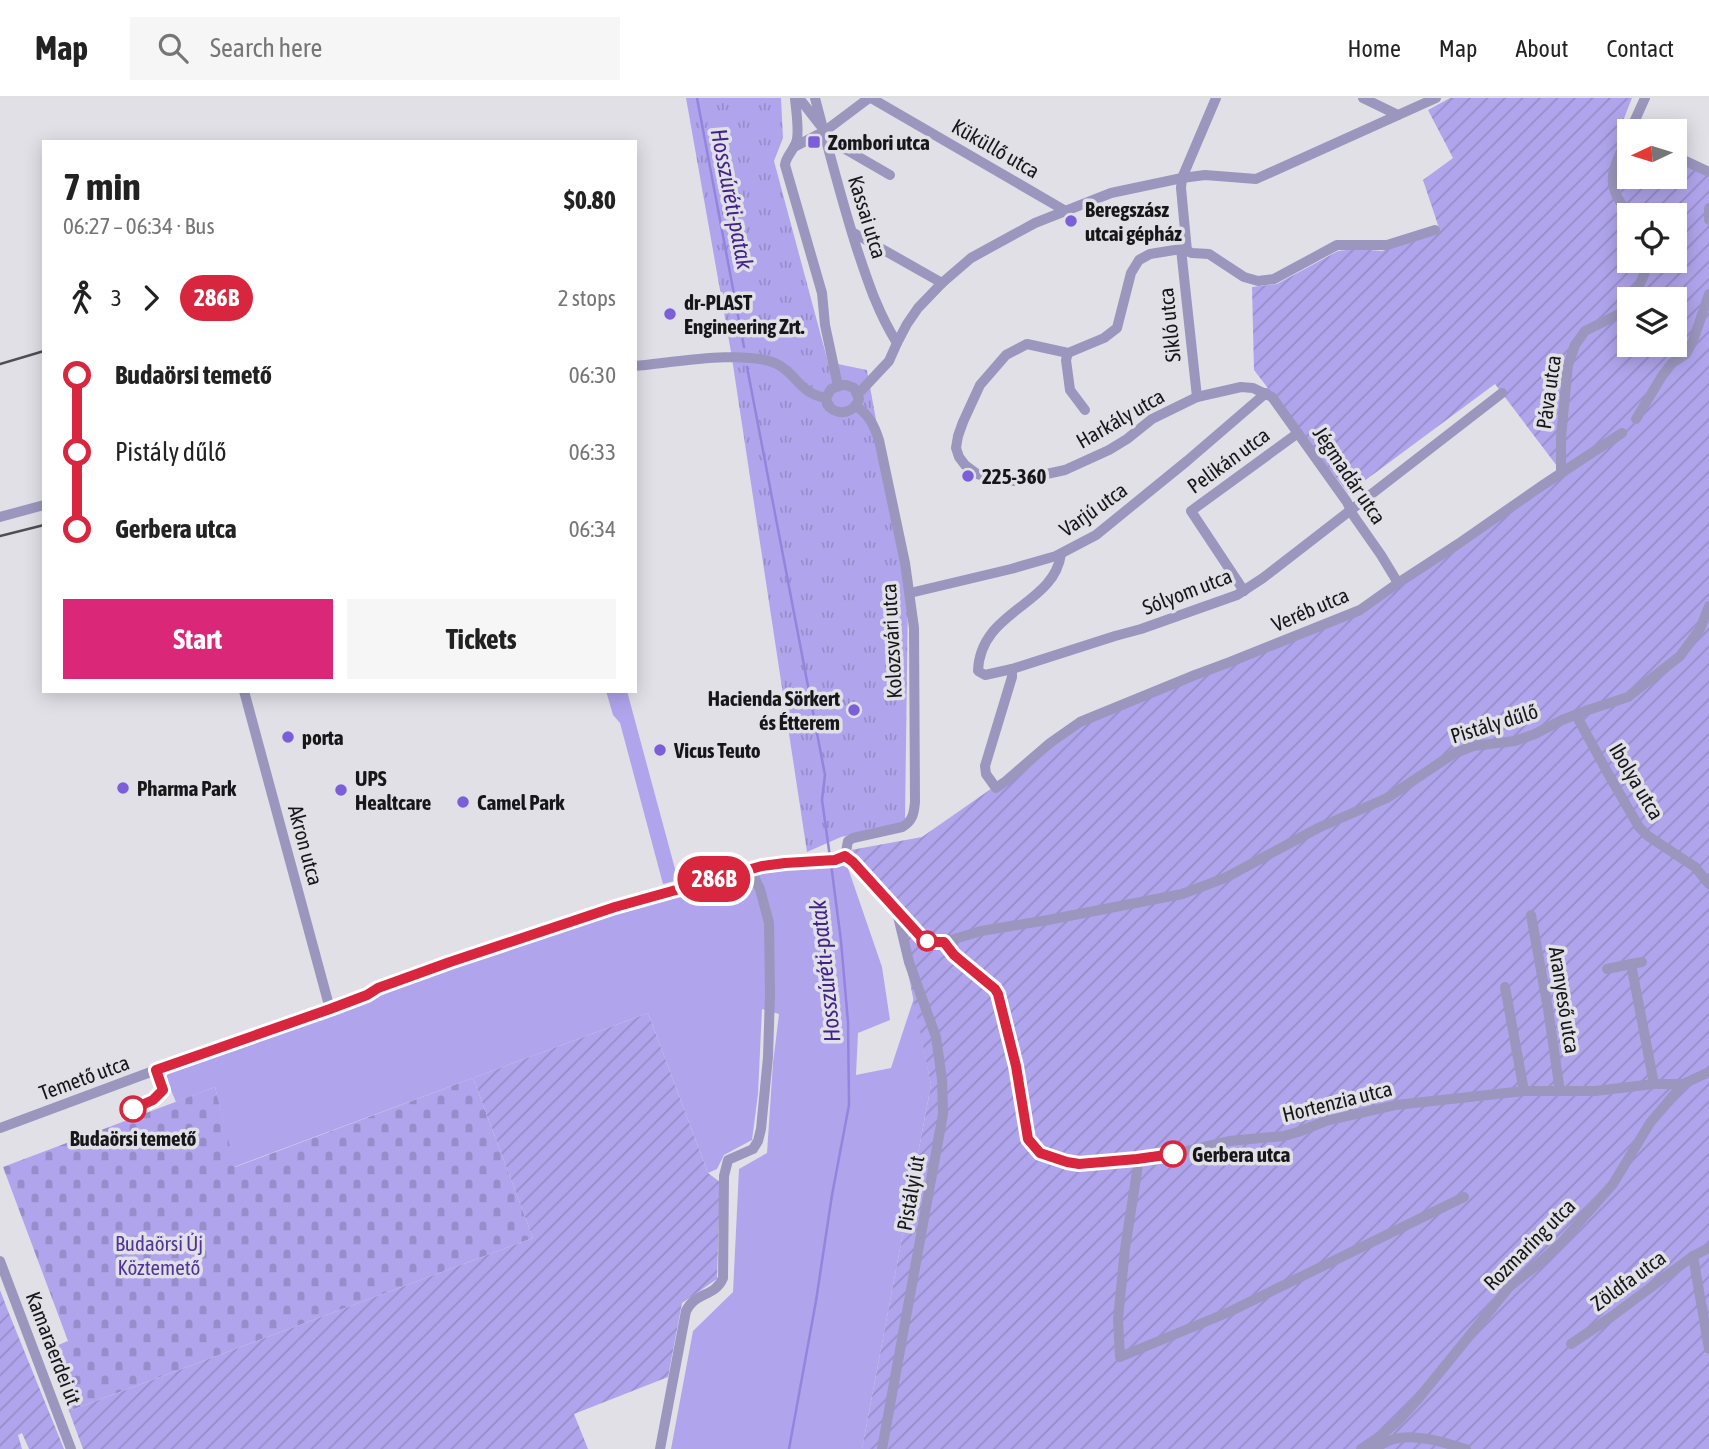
<!DOCTYPE html>
<meta charset="utf-8">
<style>
:root{--surface:#fff;--page:#f6f6f6;--text:#222;--muted:#767676;--line:#e0e0e0;--accent:#db2777}
body{margin:0;font-family:"Asap Condensed",sans-serif;background:var(--page);color:var(--text);height:100vh;display:flex;flex-direction:column;font-size:26px;white-space:nowrap}
*{box-sizing:border-box;margin:0}
p{font-size:23px;color:var(--muted)}
.icon{flex:none;width:38px;height:38px;fill:none;stroke:currentColor;stroke-width:2;stroke-linecap:round;stroke-linejoin:round}
.map{position:relative;flex:1;overflow:hidden}
.drawer{position:absolute;left:42px;top:42px;width:595px;height:553px;display:flex;flex-direction:column;background:var(--surface);border-radius:0px;box-shadow:0 4px 18px #0003}
.drawer>*{flex:none}
.badge{padding:0 14px;border-radius:23px;font-size:24px;line-height:46px}
.needle{width:46px;rotate:266deg}
.buttons{position:absolute;left:1617px;top:21px;display:grid;gap:14px}
.buttons a{display:grid;place-items:center;width:70px;height:70px;border-radius:0px;background:var(--surface);box-shadow:0 4px 18px #0003;font-size:35px}
.map>.badge{position:absolute;translate:-50% -50%;box-shadow:0 0 0 4px #fff}
.legs{display:flex;align-items:center;gap:10px;height:77px;padding:0 21px;font-size:23px}
.legs p{margin-inline-start:auto}
.summary{display:flex;align-items:center;justify-content:space-between;height:119px;padding:0 21px}
h1{font-size:38px;font-weight:700;line-height:52px}
.cta{display:flex;gap:14px;margin-top:auto;padding:14px 21px}
.cta a{flex:1;height:80px;border-radius:0px;background:var(--accent);color:#fff;font-size:28px;font-weight:700;line-height:80px;text-align:center}
.cta a+a{background:var(--page);color:var(--text)}
ul{padding:0 21px;list-style:none}
li{display:flex;align-items:center;gap:24px;height:77px;font-size:26px}
li i{display:grid;place-items:center;width:10px;height:100%;margin:0 9px;background:currentColor}
li i::after{content:'';width:18px;height:18px;margin:-9px;border:5px solid;border-radius:50%;background:var(--surface)}
li p{margin-inline-start:auto}
li:first-child i{background:linear-gradient(#0000 50%,currentColor 0)}
li:last-child i{background:linear-gradient(currentColor 50%,#0000 0)}
header{display:flex;align-items:center;gap:42px;box-sizing:border-box;height:98px;padding:0 35px;background:var(--surface);border-bottom:2px solid var(--line)}
header strong{font-size:33px}
nav{display:flex;gap:38px;margin-inline-start:auto;font-size:24px}
.search{width:490px;height:63px;background:var(--page);display:flex;align-items:center;gap:18px;box-sizing:border-box;padding:0 24px;border-radius:0px;color:var(--muted);font-size:26px}
.map>svg:first-child{display:block}
</style>
<header>
<strong>Map</strong>
<div class="search"><svg class="icon" aria-label="search" viewBox="0 0 24 24"><circle cx="10" cy="10" r="6"/><path d="M15 15l6 6"/></svg>Search here</div>
<nav><a>Home</a><a>Map</a><a>About</a><a>Contact</a></nav>
</header>
<div class="map">
<svg width="1709" height="1351" viewBox="0 0 1709 1351">
<defs>
<pattern id="cemetery-stones" width="16" height="16" patternUnits="userSpaceOnUse" patternTransform="scale(1.75)"><rect width="16" height="16" fill="#b0a5ec"/><path d="M2 7V4a2 2 0 0 1 4 0v3zM10 15v-3a2 2 0 0 1 4 0v3z" fill="#978dca"/></pattern>
<pattern id="park-tufts" width="24" height="20" patternUnits="userSpaceOnUse" patternTransform="scale(1.75)"><rect width="24" height="20" fill="#b0a5ec"/><path d="M3 7l-1-3M5 7V3M7 7l1-3M15 17l-1-3M17 17v-4M19 17l1-3" fill="none" stroke="#978dca"/></pattern>
<pattern id="garden-furrows" width="10" height="10" patternUnits="userSpaceOnUse" patternTransform="scale(1.75)"><rect width="10" height="10" fill="#b0a5ec"/><path d="M-1 1l2-2M0 10L10 0M9 11l2-2" fill="none" stroke="#978dca"/></pattern>
</defs>
<rect width="100%" height="100%" fill="#e1e0e7"/>
<g fill="#b0a5ec">
<path d="M 606,593 L 627,593 L 678,782 L 663,786 L 620,625 L 613,617 Z"/>
<path d="M 841,767 L 848,770 L 882,869 L 890,922 L 858,935 L 856,977 L 891,970 L 914,900 L 931,987 L 862,1351 L 671,1351 L 693,1233 L 733,1194 L 739,1071 L 767,1055 L 773,965 L 779,916 L 762,911 L 758,996 L 752,1042 L 724,1057 L 717,1071 L 708,1075 L 648,915 L 234,1069 L 215,989 L 176,1004 L 166,980 L 168,975 L 397,890 L 560,833 L 632,809 L 777,772 Z"/>
</g>
<path fill="url(#cemetery-stones)" d="M 473,980 L 533,1140 L 69,1313 L 46,1252 L 68,1243 L 3,1069 L 215,989 L 235,1069 Z"/>
<path fill="url(#park-tufts)" d="M 686,0 L 781,0 L 783,40 L 774,63 L 828,264 L 867,272 L 908,499 L 905,721 L 899,726 L 841,739 L 807,754 L 731,254 Z"/>
<g fill="url(#garden-furrows)" fill-rule="evenodd">
<path d="M 1450,0 L 1632,0 L 1619,33 L 1629,38 L 1629,79 L 1675,79 L 1675,60 L 1709,77 L 1709,1351 L 862,1351 L 931,987 L 893,802 L 851,752 L 922,739 L 998,686 L 1080,622 L 1338,523 L 1563,376 L 1495,286 L 1348,395 L 1254,272 L 1252,189 L 1277,186 L 1338,153 L 1356,151 L 1382,153 L 1440,133 L 1423,82 L 1453,60 L 1428,12 ZM 1629,117 L 1675,117 L 1675,163 L 1629,163 ZM 1629,201 L 1675,201 L 1675,247 L 1629,247 Z"/>
<path d="M 648,915 L 708,1075 L 720,1084 L 717,1181 L 682,1205 L 668,1279 L 574,1316 L 588,1351 L 83,1351 L 69,1313 L 533,1140 L 473,980 Z"/>
<path d="M 0,1192 L 8,1213 L 64,1351 L 29,1351 L 22,1335 L 18,1337 L 22,1351 L 0,1351 Z"/>
</g>
<g fill="none" stroke-linecap="round" stroke-linejoin="round">
<g stroke="#9484dd" stroke-width="2.5">
<path d="M 697,0 L 744,249"/>
<path d="M 747,269 L 825,677 L 822,702 L 830,759"/>
<path d="M 789,1351 L 816,1203 L 832,1097 L 849,1007 L 848,924 L 841,843 L 831,766"/>
</g>
<g stroke="#9b96be" stroke-width="10">
<path d="M 795,0 C 796,13 799,29 797,41 C 795,52 786,57 785,67 L 822,195 L 825,227 L 838,288"/>
<path d="M 799,0 L 820,27"/>
<path d="M 815,0 C 828,50 841,101 857,151 C 868,184 878,215 897,245"/>
<path d="M 871,0 L 1064,112"/>
<path d="M 1363,0 L 1398,17"/>
<path d="M 1630,33 L 1645,0"/>
<path d="M 1629,36 C 1614,71 1601,84 1630,117"/>
<path d="M 826,40 L 890,77"/>
<path d="M 794,49 L 825,33 L 869,0"/>
<path d="M 1675,58 L 1709,74"/>
<path d="M 1709,110 L 1709,122"/>
<path d="M 852,134 L 942,185"/>
<path d="M 1181,151 L 1197,299"/>
<path d="M 1187,153 L 1181,90 L 1182,80 L 1216,0"/>
<path d="M 1633,201 L 1644,177 L 1646,163"/>
<path d="M 1068,255 L 1066,262 L 1070,292 L 1085,312"/>
<path d="M 635,268 C 671,265 746,251 777,266 C 797,276 800,296 826,300"/>
<path d="M 842,287 L 846,287 L 854,290 L 859,301 C 854,315 840,318 829,309 L 826,300 L 831,291 Z"/>
<path d="M 858,296 L 889,263 L 897,245 L 907,226 L 918,210 L 942,185 L 971,160 L 1035,125 L 1111,95 L 1182,80 L 1205,77 L 1256,81 L 1436,0"/>
<path d="M 1636,321 L 1662,278 L 1672,265 L 1686,256 L 1693,243 L 1709,196"/>
<path d="M 1561,375 L 1561,339 L 1568,267 L 1575,247 L 1585,233 L 1621,215 L 1629,206"/>
<path d="M 0,419 L 44,407"/>
<path d="M 1061,456 C 1054,508 980,512 978,573 L 985,577 L 1012,571 L 1115,538 L 1141,531 L 1237,497 L 1263,480 L 1502,295"/>
<path d="M 1398,485 L 1381,457 L 1353,417 L 1347,404 L 1272,299 L 1253,290 L 1241,289 L 1197,299 L 1152,321 L 1127,341 L 1109,352 L 1065,372 L 1014,383 L 994,381 L 977,376 L 965,367 L 959,359 L 956,350 L 958,338 L 963,324 L 980,287 L 1006,257 L 1027,246 L 1068,255 L 1104,240 L 1117,230 L 1131,175 L 1139,162 L 1150,156 L 1181,151 L 1192,155 L 1209,156 L 1244,179 L 1258,183 L 1274,181 L 1337,147 L 1387,147 L 1435,132"/>
<path d="M 1244,493 L 1191,413 L 1298,335"/>
<path d="M 910,495 L 1011,471 L 1056,458 L 1096,437 L 1187,363 L 1266,295"/>
<path d="M 1012,571 L 1012,579 L 985,668 L 986,676 L 996,690 L 1006,683 L 1050,645 L 1080,624 L 1195,577 L 1230,564 L 1360,512 L 1398,485 L 1458,446 L 1540,389 L 1622,335"/>
<path d="M 244,593 L 330,911"/>
<path d="M 1576,617 L 1610,679 L 1639,729 L 1648,738 L 1695,769 L 1709,786"/>
<path d="M 845,759 L 853,764 L 922,840 L 929,844 L 944,844 L 981,833 L 1048,822 L 1182,796 L 1225,780 L 1318,730 L 1387,700 L 1453,656 L 1473,648 L 1515,643 L 1535,636 L 1562,622 L 1588,612 L 1628,599 L 1680,558 L 1700,531 L 1709,508"/>
<path d="M 845,759 L 848,743 L 853,740 L 902,729 C 913,723 914,715 915,704 L 914,530 L 905,465 L 879,342 C 874,327 869,317 856,308"/>
<path d="M 1531,817 L 1548,911 L 1560,993"/>
<path d="M 944,844 L 954,857 L 995,891 L 998,896 L 1015,968 L 1028,1041 L 1035,1051 L 1044,1058 L 1073,1066 L 1137,1061 L 1164,1058 L 1229,1043 L 1284,1038 L 1298,1034 L 1326,1023 L 1396,1007 L 1524,993 L 1595,993 L 1654,986 L 1683,986 L 1709,974"/>
<path d="M 1631,866 L 1642,864"/>
<path d="M 1607,871 L 1631,866 L 1654,986"/>
<path d="M 1505,889 L 1524,993"/>
<path d="M 0,1030 L 156,972 L 330,911 L 367,897 L 378,890 L 450,864 L 615,809 L 762,769 C 789,763 819,768 845,759"/>
<path d="M 1137,1061 L 1138,1067 L 1125,1151 L 1118,1221 L 1120,1259 L 1229,1214 L 1464,1099"/>
<path d="M 1693,1158 L 1709,1251"/>
<path d="M 0,1163 L 71,1351"/>
<path d="M 1571,1246 L 1611,1219 L 1693,1158 L 1709,1150"/>
<path d="M 660,1351 L 686,1213 C 695,1194 715,1199 723,1180 L 724,1078 L 728,1062 L 753,1051 L 758,1043 L 761,1031 L 768,959 L 770,896 L 769,825 L 760,791 L 750,771"/>
<path d="M 882,1351 L 943,1016 L 942,981 L 936,939 L 909,864 L 897,814"/>
<path d="M 1361,1351 L 1379,1339 L 1396,1325 L 1418,1301 L 1509,1189 L 1537,1167 L 1561,1145 L 1613,1086 L 1650,1025 L 1683,986"/>
<path d="M 1374,1351 C 1380,1347 1386,1343 1394,1341 C 1416,1335 1445,1345 1466,1351"/>
</g>
<g stroke="#4f4f53" stroke-width="2.5">
<path d="M 0,266 L 44,253"/>
<path d="M 0,438 L 44,427"/>
</g>
</g>
<g fill="none" stroke-linecap="round" stroke-linejoin="round">
<g stroke="#fff" stroke-width="16">
<path id="line-1" d="M 133,1011 L 153,1002 L 163,992 L 156,972 L 330,911 L 367,897 L 378,890 L 450,864 L 615,809 L 762,768 L 785,765 L 835,762 L 845,758 L 853,764 L 922,840 L 929,844 L 944,844 L 954,857 L 995,891 L 998,896 L 1016,968 L 1028,1041 L 1040,1055 L 1067,1064 L 1079,1066 L 1137,1061 L 1173,1056"/>
</g>
<use href="#line-1" stroke="#d7263d" stroke-width="10"/>
</g>
<g fill="#7c5ed9" stroke="#e1e0e7" stroke-width="2.5">
<rect x="807" y="37" width="14" height="14" rx="3.5"/>
<circle cx="1071" cy="123" r="7"/>
<circle cx="670" cy="216" r="7"/>
<circle cx="968" cy="378" r="7"/>
<circle cx="854" cy="612" r="7"/>
<circle cx="288" cy="639" r="7"/>
<circle cx="660" cy="652" r="7"/>
<circle cx="123" cy="690" r="7"/>
<circle cx="341" cy="692" r="7"/>
<circle cx="463" cy="704" r="7"/>
</g>
<g fill="#fff" stroke="#d7263d" stroke-width="3.5">
<circle cx="927" cy="843" r="9"/>
<circle cx="133" cy="1011" r="12"/>
<circle cx="1173" cy="1056" r="12"/>
</g>
<g text-anchor="middle" dominant-baseline="central" stroke-width="7" stroke-linejoin="round" paint-order="stroke">
<g font-size="21" font-weight="bold" fill="#171719" stroke="#e1e0e7" text-anchor="start">
<text x="828" y="44">Zombori utca</text>
<text x="1085" y="111">Beregszász<tspan x="1085" dy="24">utcai gépház</tspan></text>
<text x="684" y="204">dr-PLAST<tspan x="684" dy="24">Engineering Zrt.</tspan></text>
<text x="982" y="378">225-360</text>
<text x="840" y="600" text-anchor="end">Hacienda Sörkert<tspan x="840" dy="24">és Étterem</tspan></text>
<text x="302" y="639">porta</text>
<text x="674" y="652">Vicus Teuto</text>
<text x="355" y="680">UPS<tspan x="355" dy="24">Healtcare</tspan></text>
<text x="137" y="690">Pharma Park</text>
<text x="477" y="704">Camel Park</text>
</g>
<g font-size="21" fill="#171719" stroke="#e1e0e7">
<text transform="translate(996 50) rotate(30)">Küküllő utca</text>
<text transform="translate(868 119) rotate(73)">Kassai utca</text>
<text transform="translate(1169 227) rotate(-96)">Sikló utca</text>
<text transform="translate(1548 294) rotate(-82)">Páva utca</text>
<text transform="translate(1120 320) rotate(-30)">Harkály utca</text>
<text transform="translate(1228 362) rotate(-36)">Pelikán utca</text>
<text transform="translate(1350 377) rotate(56)">Jégmadár utca</text>
<text transform="translate(1093 411) rotate(-35)">Varjú utca</text>
<text transform="translate(1187 493) rotate(-21)">Sólyom utca</text>
<text transform="translate(1310 511) rotate(-23)">Veréb utca</text>
<text transform="translate(891 543) rotate(-93)">Kolozsvári utca</text>
<text transform="translate(1494 625) rotate(-17)">Pistály dűlő</text>
<text transform="translate(1637 683) rotate(59)">Ibolya utca</text>
<text transform="translate(306 747) rotate(75)">Akron utca</text>
<text transform="translate(1565 902) rotate(81)">Aranyeső utca</text>
<text transform="translate(84 979) rotate(-20)">Temető utca</text>
<text transform="translate(1337 1003) rotate(-14)">Hortenzia utca</text>
<text transform="translate(910 1095) rotate(-80)">Pistályi út</text>
<text transform="translate(1529 1146) rotate(-45)">Rozmaring utca</text>
<text transform="translate(1628 1182) rotate(-36)">Zöldfa utca</text>
<text transform="translate(54 1250) rotate(69)">Kamaraerdei út</text>
</g>
<g font-size="21" font-weight="bold" fill="#171719" stroke="#e1e0e7">
<text x="133" y="1040">Budaörsi temető</text>
<text x="1192" y="1056" text-anchor="start">Gerbera utca</text>
</g>
<g font-size="21" fill="#50339b" stroke="#e1e0e7">
<text x="159" y="1145">Budaörsi Új<tspan x="159" dy="24">Köztemető</tspan></text>
</g>
<g font-size="23" font-style="italic" fill="#43238a" stroke="#e1e0e7">
<text transform="translate(732 101) rotate(79)">Hosszúréti-patak</text>
<text transform="translate(825 873) rotate(-96)">Hosszúréti-patak</text>
</g>
</g>
</svg>
<div class="buttons">
<a><svg class="needle" viewBox="-14 -14 28 28"><path d="M0-13l5 13h-10z" fill="#e53935"/><path d="M0 13l5-13h-10z" fill="#767676"/></svg></a>
<a><svg class="icon" aria-label="locate" viewBox="0 0 24 24"><circle cx="12" cy="12" r="6"/><path d="M12 2v4M12 18v4M2 12h4M18 12h4"/></svg></a>
<a><svg class="icon" aria-label="layers" viewBox="0 0 24 24"><path d="M12 4l9 5-9 5-9-5zM3 14l9 5 9-5"/></svg></a>
</div>
<b class="badge" style="left:714px;top:781px;background:#d7263d;color:#fff">286B</b>
<section class="drawer">
<div class="summary"><div><h1>7 min</h1><p>06:27 – 06:34 · Bus</p></div><b>$0.80</b></div>
<div class="legs"><svg class="icon" aria-label="walk" viewBox="0 0 24 24"><circle cx="13" cy="4" r="2"/><path d="M13 8l-2 6 4 7M11 14l-3 7M7 12l3-4h3l4 4"/></svg>3<svg class="icon" aria-label="forward" viewBox="0 0 24 24"><path d="M9 5l7 7-7 7"/></svg><b class="badge" style="background:#d7263d;color:#fff">286B</b><p>2 stops</p></div>
<ul>
<li><i style="color:#d7263d"></i><b>Budaörsi temető</b><p>06:30</p></li>
<li><i style="color:#d7263d"></i><span>Pistály dűlő</span><p>06:33</p></li>
<li><i style="color:#d7263d"></i><b>Gerbera utca</b><p>06:34</p></li>
</ul>
<div class="cta"><a>Start</a><a>Tickets</a></div>
</section>
</div>
